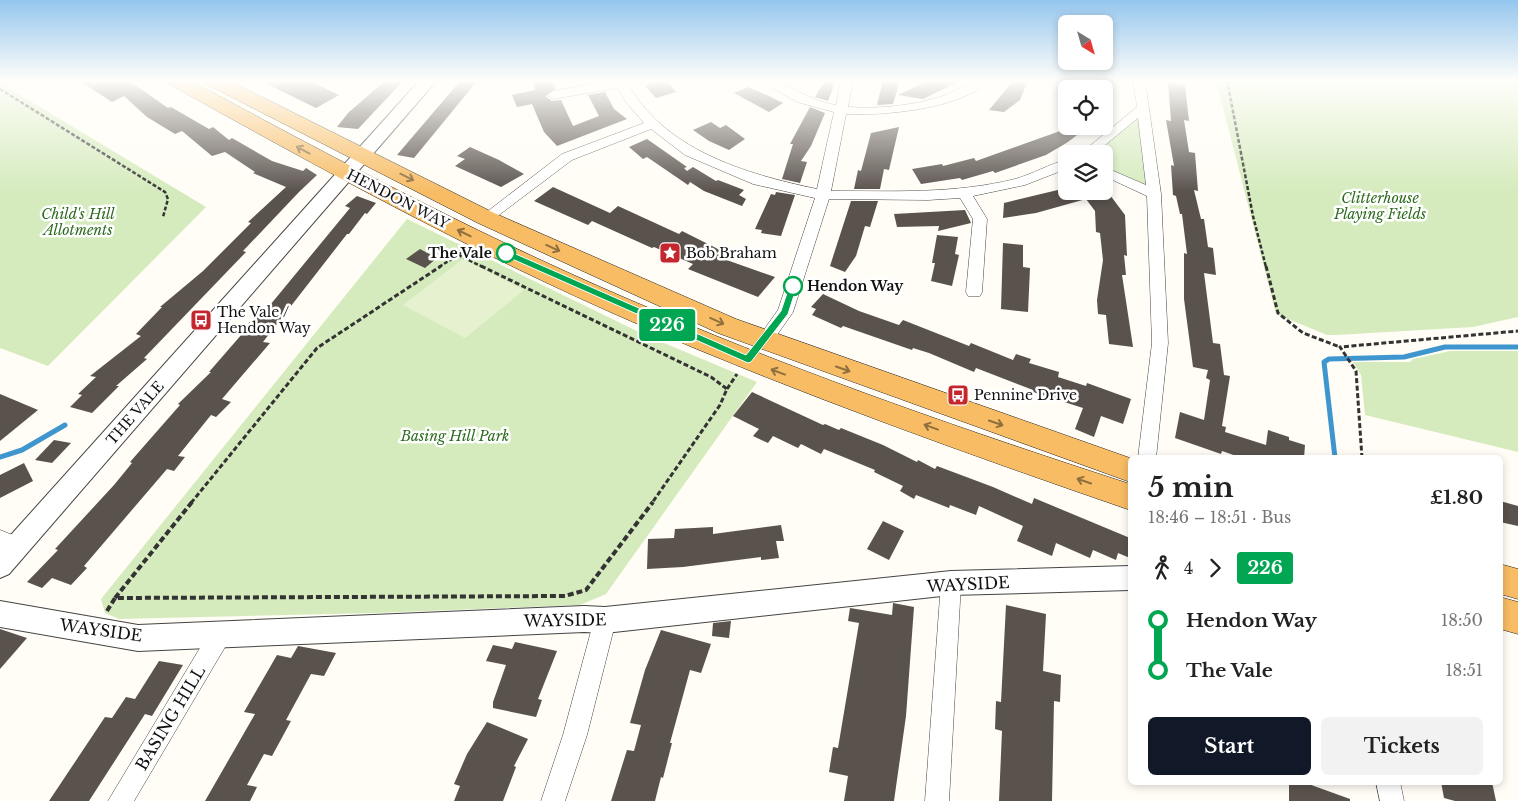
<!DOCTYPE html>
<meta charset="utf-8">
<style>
:root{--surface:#fff;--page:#f2f2f2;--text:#222;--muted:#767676;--accent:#111827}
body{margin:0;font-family:"Libre Baskerville",serif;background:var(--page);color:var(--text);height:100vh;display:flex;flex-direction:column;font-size:19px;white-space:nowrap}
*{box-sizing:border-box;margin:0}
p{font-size:16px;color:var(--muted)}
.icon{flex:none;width:28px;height:28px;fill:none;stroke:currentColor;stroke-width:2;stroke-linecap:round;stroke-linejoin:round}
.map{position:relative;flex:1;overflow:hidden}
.details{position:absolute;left:1128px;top:455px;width:375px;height:330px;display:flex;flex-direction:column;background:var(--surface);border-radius:8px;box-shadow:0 2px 8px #0003}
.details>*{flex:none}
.badge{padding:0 10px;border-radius:4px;font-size:18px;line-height:32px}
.needle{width:32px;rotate:143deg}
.controls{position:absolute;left:1058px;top:15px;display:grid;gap:10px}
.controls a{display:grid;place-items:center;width:55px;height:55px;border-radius:8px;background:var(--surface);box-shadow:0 2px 8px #0003;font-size:25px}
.map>.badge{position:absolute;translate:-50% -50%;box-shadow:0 0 0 2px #fff}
.legs{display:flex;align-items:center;gap:8px;height:55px;padding:0 20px;font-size:16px}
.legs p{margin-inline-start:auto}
.overview{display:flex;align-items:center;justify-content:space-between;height:85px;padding:0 20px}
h1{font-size:28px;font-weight:700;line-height:38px}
.action{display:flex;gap:10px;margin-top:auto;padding:10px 20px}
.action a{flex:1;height:58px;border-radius:8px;background:var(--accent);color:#fff;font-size:20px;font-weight:700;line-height:58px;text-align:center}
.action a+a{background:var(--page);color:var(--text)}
ul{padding:0 20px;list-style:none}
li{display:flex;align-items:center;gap:18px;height:50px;font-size:19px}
li i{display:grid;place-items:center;width:8px;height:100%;margin:0 6px;background:currentColor}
li i::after{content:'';width:12px;height:12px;margin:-6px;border:4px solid;border-radius:50%;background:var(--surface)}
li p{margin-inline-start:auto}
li:first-child i{background:linear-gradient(#0000 50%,currentColor 0)}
li:last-child i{background:linear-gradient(currentColor 50%,#0000 0)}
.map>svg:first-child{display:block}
</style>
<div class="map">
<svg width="1518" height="801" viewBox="0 0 1518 801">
<rect width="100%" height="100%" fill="#fffdf5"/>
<g fill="#d5ebbd">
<path d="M 1216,80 L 1518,80 L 1518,317 L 1473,327 L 1336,335 L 1327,335 L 1276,314 Z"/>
<path d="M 0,83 L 206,207 L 48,366 L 0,348 Z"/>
<path d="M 1143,108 L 1154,194 L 1104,171 L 1104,154 L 1086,154 Z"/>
<path d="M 407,219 L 645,335 L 757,382 L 606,594 L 580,605 L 376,613 L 119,619 L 105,613 L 101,599 Z"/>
<path d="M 1450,351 L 1518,351 L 1518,452 L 1365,415 L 1361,375 L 1353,362 L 1410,362 L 1413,359 Z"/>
</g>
<path fill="#e6f2cf" d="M 463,259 L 524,290 L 465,338 L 403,305 Z"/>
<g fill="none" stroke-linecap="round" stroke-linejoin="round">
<g stroke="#3f96cf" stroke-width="5">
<path d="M 0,457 L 22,450 L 65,425"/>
<path d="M 1335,458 L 1324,362 L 1329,359 L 1404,357 L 1445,347 L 1518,347"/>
</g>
</g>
<g fill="#5a524d">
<path d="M 78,80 L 128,80 L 168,108 L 171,107 L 209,129 L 213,127 L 229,140 L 232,138 L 272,161 L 303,171 L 306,168 L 317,175 L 299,192 L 243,251 L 246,252 L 144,358 L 147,359 L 116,386 L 119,386 L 92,413 L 70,407 L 82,395 L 78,394 L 96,377 L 90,376 L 141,336 L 136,334 L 162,307 L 160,307 L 203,271 L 251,223 L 248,222 L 286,187 L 253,173 L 255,172 L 225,152 L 212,156 L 182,131 L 175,134 L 147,117 L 124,96 L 112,102 Z"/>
<path d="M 259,80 L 308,80 L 339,95 L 316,108 Z"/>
<path d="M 386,80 L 404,80 L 358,129 L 337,127 L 348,113 Z"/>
<path d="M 461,80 L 478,80 L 414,158 L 397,155 Z"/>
<path d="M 533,80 L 552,80 L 556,89 L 545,96 L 552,101 L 561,100 L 573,126 L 599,116 L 588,95 L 605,92 L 614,109 L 627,119 L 557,146 L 544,132 L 532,104 L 517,107 L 512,95 L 535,90 Z"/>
<path d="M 648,80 L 666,80 L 676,92 L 656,98 L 645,86 L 650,84 Z"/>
<path d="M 825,80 L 836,80 L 828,101 L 815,97 Z"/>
<path d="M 883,80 L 900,80 L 893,104 L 877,105 Z"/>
<path d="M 929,80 L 962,80 L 923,99 L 898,95 Z"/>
<path d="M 1014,80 L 1028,80 L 1020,100 L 1004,112 L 989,110 Z"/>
<path d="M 1168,83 L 1185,85 L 1189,121 L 1184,120 L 1189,152 L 1195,153 L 1198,191 L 1194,190 L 1201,219 L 1204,219 L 1208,247 L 1213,248 L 1216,275 L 1204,273 L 1213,343 L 1220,344 L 1224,375 L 1230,376 L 1222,426 L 1226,427 L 1225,432 L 1266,445 L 1268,430 L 1289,437 L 1289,440 L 1305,445 L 1304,458 L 1242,458 L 1222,451 L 1221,454 L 1175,438 L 1180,412 L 1204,420 L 1210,380 L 1206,378 L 1208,370 L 1193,367 L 1184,299 L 1184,253 L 1187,254 L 1182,214 L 1180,214 L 1176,196 L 1173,195 L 1171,165 L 1174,166 L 1166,120 L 1171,121 Z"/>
<path d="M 748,87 L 769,96 L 783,103 L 769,112 L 734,93 Z"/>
<path d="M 810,107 L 825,113 L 811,146 L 801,161 L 807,162 L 800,183 L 782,179 L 793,144 L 790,144 Z"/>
<path d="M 711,122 L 720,128 L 726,125 L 745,139 L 729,150 L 709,141 L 693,130 Z"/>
<path d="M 1074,126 L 1089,126 L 1068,142 L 1046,155 L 995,173 L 993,171 L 962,180 L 960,178 L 921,184 L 912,169 L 942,164 L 943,166 L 974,158 L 976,161 Z"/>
<path d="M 899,127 L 889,170 L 884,169 L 880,189 L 854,189 L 858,170 L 861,171 L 871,133 Z"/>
<path d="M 647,139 L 687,167 L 684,168 L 687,171 L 693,167 L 716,181 L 718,180 L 744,190 L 739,195 L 746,199 L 742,206 L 704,191 L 690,182 L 688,185 L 647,157 L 643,159 L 629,147 Z"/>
<path d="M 470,147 L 499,160 L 524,174 L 501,187 L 455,166 L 465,159 L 457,156 Z"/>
<path d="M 553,187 L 610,213 L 618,206 L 679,234 L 682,231 L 720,250 L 716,254 L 723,256 L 721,258 L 775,277 L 758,297 L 688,269 L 693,264 L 654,247 L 652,248 L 592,221 L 588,225 L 534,201 Z"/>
<path d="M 1066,188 L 1066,191 L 1107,191 L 1125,215 L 1127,256 L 1124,255 L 1126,275 L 1122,275 L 1133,347 L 1109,344 L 1106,315 L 1098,314 L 1097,300 L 1103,260 L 1100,233 L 1096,232 L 1095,211 L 1086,199 L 1036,213 L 1003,218 L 1004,203 Z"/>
<path d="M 776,192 L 795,195 L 781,236 L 761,233 L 762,230 L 755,229 L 771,194 L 775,195 Z"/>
<path d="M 357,196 L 376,203 L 367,214 L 365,213 L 349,234 L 347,234 L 263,342 L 270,343 L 222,399 L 231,402 L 216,417 L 211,415 L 178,456 L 185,457 L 174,471 L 167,469 L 84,566 L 87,568 L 71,585 L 52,578 L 42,588 L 27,582 L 58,550 L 55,549 L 114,485 L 132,463 L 130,462 L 180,405 L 178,404 L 211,372 L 209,372 L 242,334 L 240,334 L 260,309 L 266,310 L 350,208 L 345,206 Z"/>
<path d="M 851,201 L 878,201 L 870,227 L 865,226 L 856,256 L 845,272 L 830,266 Z"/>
<path d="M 965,210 L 971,223 L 938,231 L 939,226 L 897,227 L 894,214 Z"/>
<path d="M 937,235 L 958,237 L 955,254 L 959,255 L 952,286 L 931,281 L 935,263 L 932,263 Z"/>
<path d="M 1003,243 L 1023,245 L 1023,267 L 1030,268 L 1028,312 L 1001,309 Z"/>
<path d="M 420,249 L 437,258 L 425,268 L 406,259 Z"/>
<path d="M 823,294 L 859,311 L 899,325 L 903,320 L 969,346 L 971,343 L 1013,360 L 1016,354 L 1031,359 L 1029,363 L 1059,372 L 1058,377 L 1086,386 L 1087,383 L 1131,399 L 1123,424 L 1101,416 L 1094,437 L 1075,429 L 1083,408 L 1033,392 L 1033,390 L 976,368 L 974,372 L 929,353 L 913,348 L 912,350 L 843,326 L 841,328 L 812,315 L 816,309 L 811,307 Z"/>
<path d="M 752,392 L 823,425 L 825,424 L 839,430 L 841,428 L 883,445 L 917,462 L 918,460 L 935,469 L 937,466 L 993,487 L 1032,504 L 1034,498 L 1130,538 L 1130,558 L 1118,553 L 1116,560 L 1093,550 L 1090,558 L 1056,543 L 1052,556 L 1017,541 L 1023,526 L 979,506 L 976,515 L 950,505 L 949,508 L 916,495 L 914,499 L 900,491 L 903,486 L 874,472 L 875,470 L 824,449 L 821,454 L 801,444 L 798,448 L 773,436 L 768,443 L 753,436 L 759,429 L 733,416 Z"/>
<path d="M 0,394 L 38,410 L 0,441 Z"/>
<path d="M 54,440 L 71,443 L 52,463 L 35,460 Z"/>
<path d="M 24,463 L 33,481 L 0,498 L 0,475 Z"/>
<path d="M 1500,501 L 1518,506 L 1518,526 L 1500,522 Z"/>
<path d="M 883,521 L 904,531 L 889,560 L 867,549 Z"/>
<path d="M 781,525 L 784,541 L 776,541 L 779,558 L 761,560 L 761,557 L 683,567 L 647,569 L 648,539 L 674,538 L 675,529 L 713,527 L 713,534 Z"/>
<path d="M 893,603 L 914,607 L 906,716 L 894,801 L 844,801 L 848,776 L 829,772 L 833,747 L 838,748 L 859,623 L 848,621 L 850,608 L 892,615 Z"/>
<path d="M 1006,605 L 1046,614 L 1043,671 L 1061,675 L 1060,702 L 1054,701 L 1052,801 L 999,801 L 1002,731 L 995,729 L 996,701 L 1001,702 Z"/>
<path d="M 731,621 L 729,638 L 712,636 L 713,623 Z"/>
<path d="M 0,629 L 27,638 L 0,669 Z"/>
<path d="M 661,630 L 711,644 L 701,673 L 690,670 L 670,743 L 672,743 L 663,778 L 661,777 L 655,801 L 611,801 L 627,750 L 634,751 L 641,725 L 630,723 L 645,670 Z"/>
<path d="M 515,642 L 557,651 L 538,699 L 542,700 L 536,717 L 493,708 L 493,702 L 506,665 L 486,661 L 493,645 L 512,649 Z"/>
<path d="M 298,646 L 336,653 L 324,676 L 311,674 L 286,720 L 291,721 L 272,756 L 264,754 L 247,785 L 257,787 L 250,801 L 205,801 L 255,714 L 244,712 L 277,655 L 291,658 Z"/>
<path d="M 159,661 L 183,665 L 152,716 L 145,714 L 89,801 L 49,801 L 105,717 L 112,718 L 126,697 L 135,699 Z"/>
<path d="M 487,722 L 528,739 L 514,766 L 516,767 L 503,801 L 454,801 L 460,786 L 454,784 L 467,754 Z"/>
<path d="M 1289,782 L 1303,782 L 1350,799 L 1350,801 L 1289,801 Z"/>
<path d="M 1441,782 L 1492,782 L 1496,801 L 1455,801 L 1444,798 Z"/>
</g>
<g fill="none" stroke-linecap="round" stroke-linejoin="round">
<g stroke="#444" stroke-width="1">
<g id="minor">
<path d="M 614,80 L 626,80 C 662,150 746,174 817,189 L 834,112 L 797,102 L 759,80 C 786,80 808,101 836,105 L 841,80 L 853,80 L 848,107 C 880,109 912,106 943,96 C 961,89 969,80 989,80 C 964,109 882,116 846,114 L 831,191 C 893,191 955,194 1015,179 C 1033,174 1049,164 1066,160 L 1066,169 L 1025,185 L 973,196 L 987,219 L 982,292 L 980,296 L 968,296 L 966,292 L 973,219 L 960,198 L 928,200 L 829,199 L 793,312 L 770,345 L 764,347 L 758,345 L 756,341 L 778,310 L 815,198 L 753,184 L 685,155 L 651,129 L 572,160 L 491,221 L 486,223 L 479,218 L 562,154 L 644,123 L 625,101 L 618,88 L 553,99 L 547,95 L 553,91 Z"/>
<path d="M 1133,80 L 1145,80 L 1161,194 L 1168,343 L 1156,458 L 1138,458 L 1152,343 L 1147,196 L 1104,176 L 1104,167 L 1146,185 L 1138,118 L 1094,154 L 1080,154 L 1137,107 Z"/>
<path d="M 0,530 L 25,540 L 28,546 L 25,552 L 18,555 L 0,548 Z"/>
<path d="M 951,574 L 958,576 L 961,583 L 949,801 L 925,801 L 941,583 L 944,576 Z"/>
<path d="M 605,610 L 613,613 L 616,620 L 587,735 L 565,801 L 541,801 L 563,735 L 594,620 L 597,613 Z"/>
<path d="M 220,625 L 228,628 L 231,635 L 228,642 L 134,801 L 108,801 L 212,628 Z"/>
<path d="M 1376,782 L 1400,782 L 1404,801 L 1380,801 Z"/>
</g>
</g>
<g stroke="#444" stroke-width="2">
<g id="tertiary">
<path d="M 420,80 L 437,80 L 9,574 L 0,578 L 0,547 Z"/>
<path d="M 1130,566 L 1130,590 L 951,595 L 605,633 L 584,632 L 138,651 L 0,627 L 0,601 L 138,625 L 584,606 L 605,607 L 951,571 Z"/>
</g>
</g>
<g stroke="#222" stroke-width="1">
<g id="trunk">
<path d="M 167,80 L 190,80 C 342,163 496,244 656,311 C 811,377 970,432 1130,484 L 1130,510 C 965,453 800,394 640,325 C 478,255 323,170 169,84 Z"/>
<path d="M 204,80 L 228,80 L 494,213 L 736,319 L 1130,458 L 1130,482 L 718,333 L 478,223 L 206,84 Z"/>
<path d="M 1500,564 L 1518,569 L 1518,599 L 1500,594 Z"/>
<path d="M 1500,597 L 1518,602 L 1518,634 L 1500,629 Z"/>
</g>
</g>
<g stroke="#333" stroke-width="2.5" stroke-dasharray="4 2" stroke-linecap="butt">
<path d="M 1227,80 L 1253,216 L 1266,267"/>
<path d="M 0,89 L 165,192 L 168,199 L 163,217"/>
<path d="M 458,255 L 483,267"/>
<path d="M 458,255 L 465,250"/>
<path d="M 439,267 L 458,255"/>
</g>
<g stroke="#333" stroke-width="3" stroke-dasharray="5 2.5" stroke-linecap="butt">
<path d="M 481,266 L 711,377 L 727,389 L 720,405 L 652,503"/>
<path d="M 1266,266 L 1278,313 L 1303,333 L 1340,347"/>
<path d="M 727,389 L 737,374"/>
<path d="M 1362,458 L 1356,371 L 1340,347 L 1518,331"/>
<path d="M 191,503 L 317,348 L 441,266"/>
</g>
<g stroke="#333" stroke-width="4" stroke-dasharray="6 3" stroke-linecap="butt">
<path d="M 192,502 L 115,598 L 565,596 L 586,590 L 653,502"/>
<path d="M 107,611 L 115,598"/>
</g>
<use href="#minor" fill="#fff" fill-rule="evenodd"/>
<use href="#tertiary" fill="#fff" fill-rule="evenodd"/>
<use href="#trunk" fill="#f7bc64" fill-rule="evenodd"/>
</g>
<defs><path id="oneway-shaft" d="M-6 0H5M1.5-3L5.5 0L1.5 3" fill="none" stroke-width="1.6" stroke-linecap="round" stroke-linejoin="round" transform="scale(1.25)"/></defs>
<g stroke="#906f3f">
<use href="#oneway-shaft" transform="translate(303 150) rotate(-152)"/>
<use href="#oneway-shaft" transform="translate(407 177) rotate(27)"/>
<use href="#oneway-shaft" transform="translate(464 233) rotate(-154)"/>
<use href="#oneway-shaft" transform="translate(553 248) rotate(24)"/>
<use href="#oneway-shaft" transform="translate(717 321) rotate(24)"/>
<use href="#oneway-shaft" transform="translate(843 369) rotate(19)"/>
<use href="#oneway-shaft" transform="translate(778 372) rotate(-159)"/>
<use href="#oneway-shaft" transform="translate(996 423) rotate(19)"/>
<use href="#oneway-shaft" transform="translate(931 427) rotate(-160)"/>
<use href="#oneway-shaft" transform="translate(1084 481) rotate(-161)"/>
</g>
<linearGradient id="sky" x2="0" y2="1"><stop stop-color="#95c6ee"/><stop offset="0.42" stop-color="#fffefa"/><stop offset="1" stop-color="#fffefa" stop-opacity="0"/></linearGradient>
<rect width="1518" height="192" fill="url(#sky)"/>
<path fill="#00a651" stroke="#fff" d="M 503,251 L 509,251 L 746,355 L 781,311 L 790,284 L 797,286 L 788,314 L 751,362 L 748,363 L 503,255 Z"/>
<defs>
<g id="sight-square" transform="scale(1.125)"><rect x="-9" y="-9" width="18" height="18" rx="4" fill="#c4262e" stroke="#fff"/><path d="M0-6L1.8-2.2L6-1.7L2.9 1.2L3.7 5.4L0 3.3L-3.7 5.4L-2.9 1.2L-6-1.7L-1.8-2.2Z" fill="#fff"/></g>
<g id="bus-square" transform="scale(1.125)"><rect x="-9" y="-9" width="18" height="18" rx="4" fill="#c4262e" stroke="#fff"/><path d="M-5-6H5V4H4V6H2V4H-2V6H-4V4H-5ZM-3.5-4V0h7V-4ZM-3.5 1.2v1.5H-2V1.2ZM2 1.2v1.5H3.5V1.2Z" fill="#fff"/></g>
</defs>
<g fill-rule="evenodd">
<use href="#sight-square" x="670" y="253"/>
<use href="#bus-square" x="201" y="320"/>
<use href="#bus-square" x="958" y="395"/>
</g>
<g fill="#fff" stroke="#00a651" stroke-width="2.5">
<circle cx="506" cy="253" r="9"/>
<circle cx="793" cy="286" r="9"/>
</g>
<g text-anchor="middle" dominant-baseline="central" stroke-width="5" stroke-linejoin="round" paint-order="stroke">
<g font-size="14" font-style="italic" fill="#2f6b1f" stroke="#fff">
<text x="1380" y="198">Clitterhouse<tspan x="1380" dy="16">Playing Fields</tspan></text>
<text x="78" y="214">Child's Hill<tspan x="78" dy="16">Allotments</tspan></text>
<text x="455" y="436">Basing Hill Park</text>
</g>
<g font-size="14" fill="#111" stroke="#fff">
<text transform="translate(398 199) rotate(27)">HENDON WAY</text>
<text transform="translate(135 413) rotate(-49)">THE VALE</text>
</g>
<g font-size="14" font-weight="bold" fill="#111" stroke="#fff" text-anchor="end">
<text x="492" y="253">The Vale</text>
<text x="807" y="286" text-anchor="start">Hendon Way</text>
</g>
<g font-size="14" fill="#111" stroke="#fff" text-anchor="start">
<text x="686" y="253">Bob Braham</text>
<text x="217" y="312">The Vale /<tspan x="217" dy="16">Hendon Way</tspan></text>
<text x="974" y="395">Pennine Drive</text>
</g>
<g font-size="16" fill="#111" stroke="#fff">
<text transform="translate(968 584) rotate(-3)">WAYSIDE</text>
<text transform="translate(565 620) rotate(-1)">WAYSIDE</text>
<text transform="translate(101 630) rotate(8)">WAYSIDE</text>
<text transform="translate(170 718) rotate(-59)">BASING HILL</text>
</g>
</g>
</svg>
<div class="controls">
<a><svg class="needle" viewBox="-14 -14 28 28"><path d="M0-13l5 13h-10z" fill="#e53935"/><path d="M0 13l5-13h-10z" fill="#767676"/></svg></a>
<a><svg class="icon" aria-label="locate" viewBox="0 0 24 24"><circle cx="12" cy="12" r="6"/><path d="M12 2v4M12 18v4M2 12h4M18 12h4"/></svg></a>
<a><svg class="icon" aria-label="layers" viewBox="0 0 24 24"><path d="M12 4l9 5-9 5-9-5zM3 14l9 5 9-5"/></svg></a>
</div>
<b class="badge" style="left:667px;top:325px;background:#00a651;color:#fff">226</b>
<section class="details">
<div class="overview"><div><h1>5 min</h1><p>18:46 – 18:51 · Bus</p></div><b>£1.80</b></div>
<div class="legs"><svg class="icon" aria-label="walk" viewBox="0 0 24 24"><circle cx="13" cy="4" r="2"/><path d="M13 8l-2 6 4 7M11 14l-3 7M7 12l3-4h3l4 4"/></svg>4<svg class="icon" aria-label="forward" viewBox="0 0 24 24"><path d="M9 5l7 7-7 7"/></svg><b class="badge" style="background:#00a651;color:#fff">226</b></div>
<ul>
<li><i style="color:#00a651"></i><b>Hendon Way</b><p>18:50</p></li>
<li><i style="color:#00a651"></i><b>The Vale</b><p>18:51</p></li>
</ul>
<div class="action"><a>Start</a><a>Tickets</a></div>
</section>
</div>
